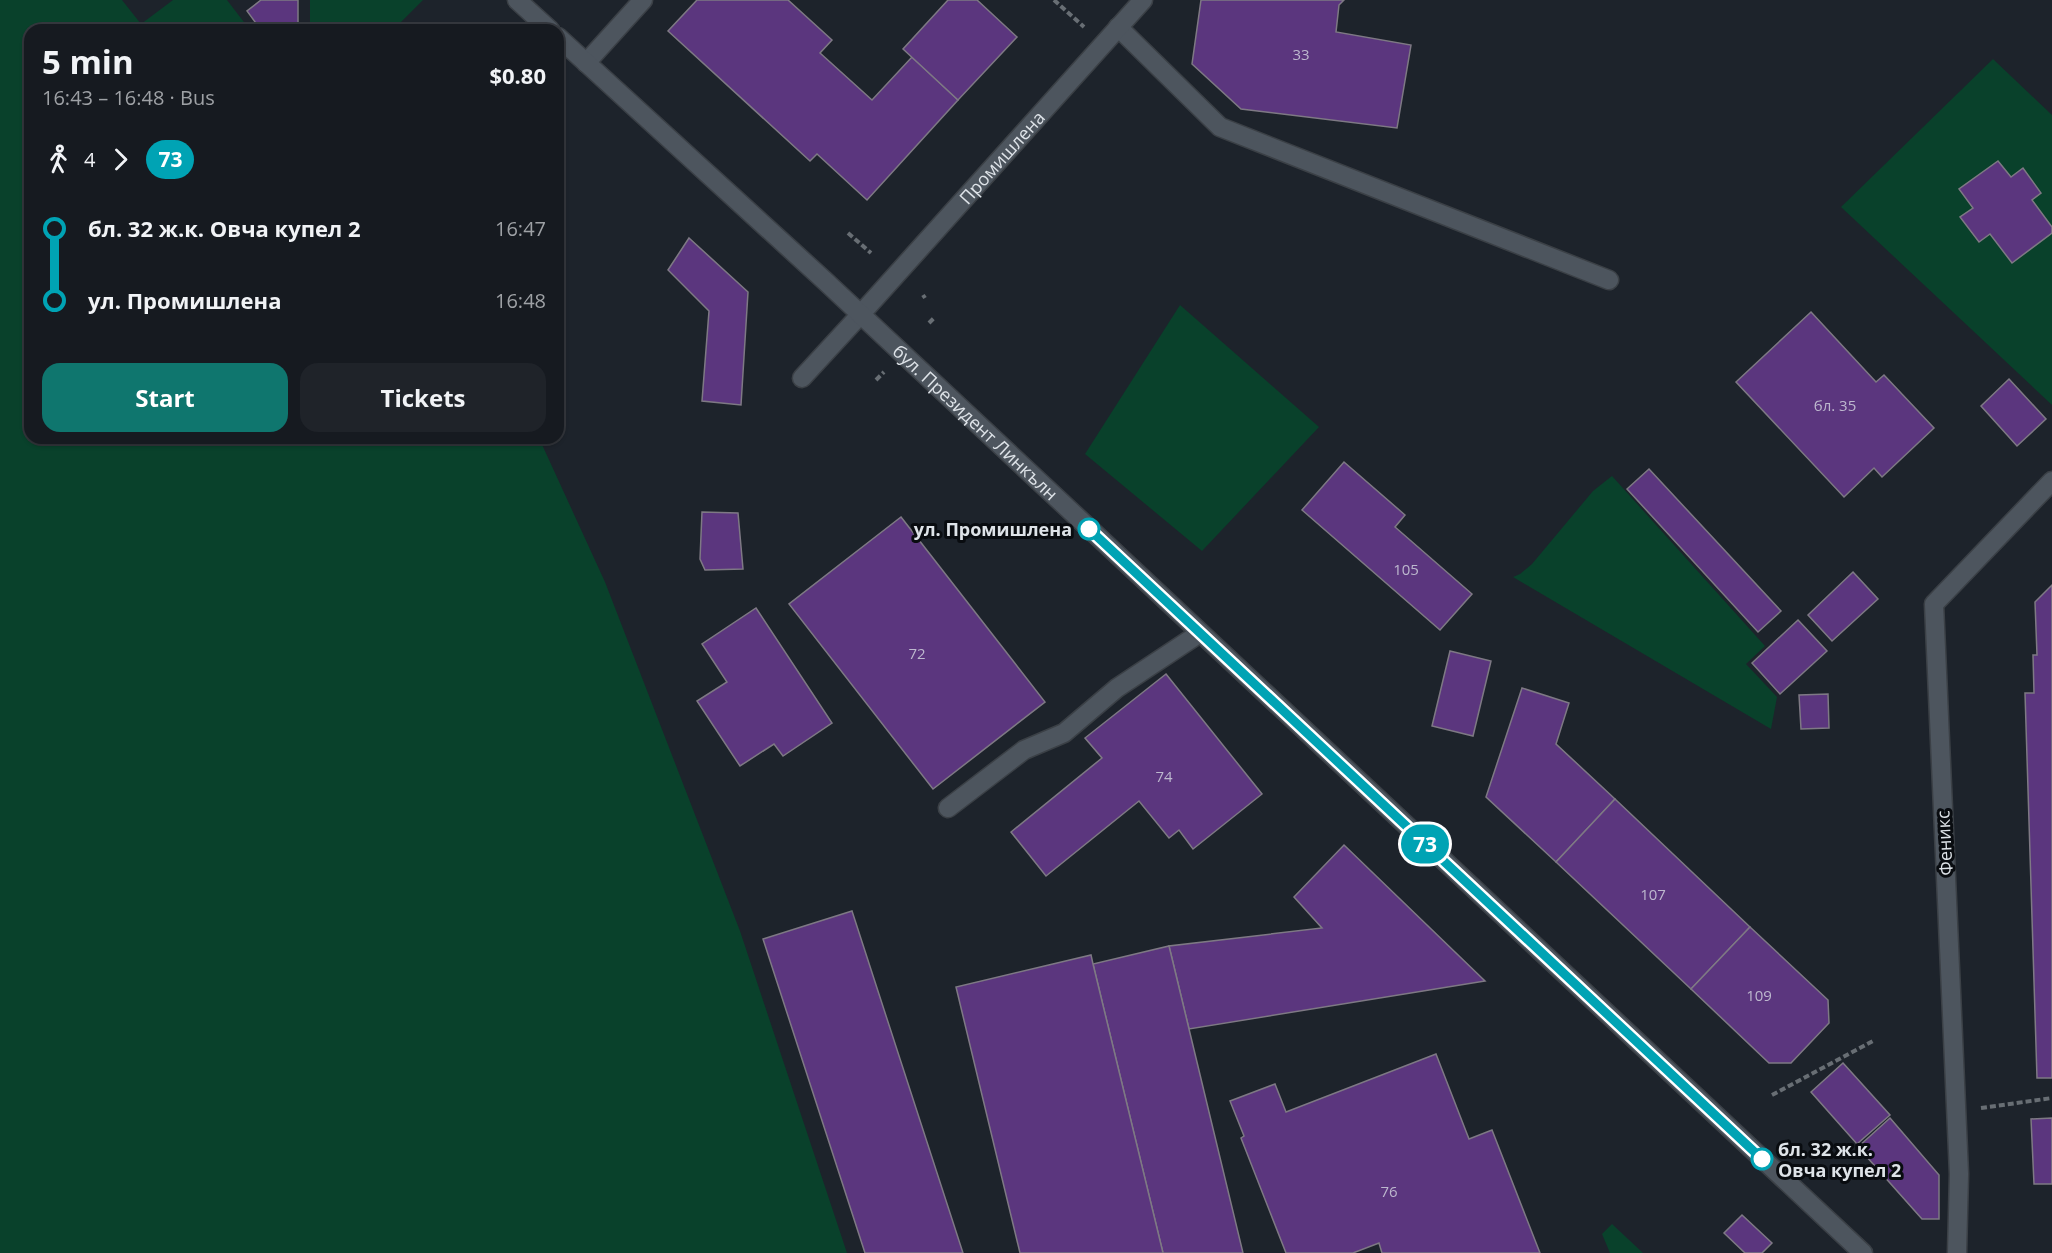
<!DOCTYPE html>
<meta charset="utf-8">
<style>
:root{--surface:#161a20;--page:#1f2329;--text:#f1f3f6;--muted:#9ea1a5;--line:#35383e;--accent:#0f766e}
body{margin:0;font-family:"Open Sans",sans-serif;background:var(--page);color:var(--text);height:100vh;display:flex;flex-direction:column;font-size:22px;white-space:nowrap}
*{box-sizing:border-box;margin:0}
p{font-size:20px;color:var(--muted)}
.icon{flex:none;width:33px;height:33px;fill:none;stroke:currentColor;stroke-width:2;stroke-linecap:round;stroke-linejoin:round}
.map{position:relative;flex:1;overflow:hidden}
.sheet{position:absolute;left:24px;top:24px;width:540px;height:420px;display:flex;flex-direction:column;background:var(--surface);border-radius:18px;box-shadow:0 2px 4px #0004,0 0 0 2px var(--line)}
.sheet>*{flex:none}
.badge{padding:0 12px;border-radius:20px;font-size:21px;line-height:39px}
.map>.badge{position:absolute;translate:-50% -50%;box-shadow:0 0 0 3px #fff}
.legs{display:flex;align-items:center;gap:9px;height:66px;padding:0 18px;font-size:20px}
.legs p{margin-inline-start:auto}
.summary{display:flex;align-items:center;justify-content:space-between;height:102px;padding:0 18px}
h1{font-size:33px;font-weight:700;line-height:45px}
.primary-button{display:flex;gap:12px;margin-top:auto;padding:12px 18px}
.primary-button a{flex:1;height:69px;border-radius:18px;background:var(--accent);color:#fff;font-size:24px;font-weight:700;line-height:69px;text-align:center}
.primary-button a+a{background:var(--page);color:var(--text)}
ul{padding:0 18px;list-style:none}
li{display:flex;align-items:center;gap:21px;height:72px;font-size:22px}
li i{display:grid;place-items:center;width:9px;height:100%;margin:0 8px;background:currentColor}
li i::after{content:'';width:15px;height:15px;margin:-8px;border:4px solid;border-radius:50%;background:var(--surface)}
li p{margin-inline-start:auto}
li:first-child i{background:linear-gradient(#0000 50%,currentColor 0)}
li:last-child i{background:linear-gradient(currentColor 50%,#0000 0)}
.map>svg:first-child{display:block}
</style>
<div class="map">
<svg width="2052" height="1253" viewBox="0 0 2052 1253">
<rect width="100%" height="100%" fill="#1d232b"/>
<g fill="#09412b">
<path d="M 0,0 L 122,0 L 141,24 L 173,0 L 227,0 L 250,30 L 30,30 L 30,438 L 539,438 L 605,582 L 740,931 L 847,1253 L 0,1253 Z"/>
<path d="M 310,0 L 423,0 L 393,30 L 310,30 Z"/>
<path d="M 1993,59 L 2052,115 L 2052,405 L 1841,207 Z"/>
<path d="M 1180,305 L 1319,427 L 1202,551 L 1085,454 Z"/>
<path d="M 1612,476 L 1765,646 L 1746,664 L 1777,697 L 1771,729 L 1513,577 L 1520,574 L 1532,564 L 1593,491 Z"/>
<path d="M 1612,1224 L 1643,1253 L 1610,1253 L 1602,1234 Z"/>
</g>
<g fill="#5b367e" stroke="#7e7984" stroke-width="1.5">
<path d="M 261,0 L 298,0 L 298,28 L 295,30 L 261,30 L 247,11 Z"/>
<path d="M 697,0 L 788,0 L 832,40 L 820,53 L 872,100 L 912,57 L 958,100 L 867,200 L 817,154 L 810,161 L 668,31 Z"/>
<path d="M 948,0 L 977,0 L 1017,37 L 958,100 L 903,49 Z"/>
<path d="M 1201,0 L 1344,0 L 1339,5 L 1336,32 L 1411,45 L 1397,128 L 1241,109 L 1192,64 Z"/>
<path d="M 1998,161 L 2011,177 L 2023,168 L 2041,193 L 2032,200 L 2052,227 L 2052,233 L 2012,263 L 1990,234 L 1979,242 L 1960,217 L 1973,208 L 1959,189 Z"/>
<path d="M 689,238 L 748,292 L 741,405 L 702,401 L 709,311 L 668,270 Z"/>
<path d="M 1811,312 L 1876,382 L 1884,375 L 1934,428 L 1882,477 L 1874,468 L 1844,497 L 1736,382 Z"/>
<path d="M 2009,379 L 2046,419 L 2017,446 L 1981,406 Z"/>
<path d="M 1344,462 L 1405,515 L 1395,527 L 1472,594 L 1440,630 L 1302,510 Z"/>
<path d="M 1649,469 L 1781,611 L 1758,632 L 1627,489 Z"/>
<path d="M 702,512 L 738,513 L 743,569 L 705,570 L 700,559 Z"/>
<path d="M 901,517 L 1045,702 L 933,789 L 789,604 Z"/>
<path d="M 1853,572 L 1878,599 L 1832,641 L 1808,615 Z"/>
<path d="M 2052,585 L 2052,1078 L 2037,1078 L 2025,693 L 2034,693 L 2033,655 L 2037,655 L 2035,602 Z"/>
<path d="M 756,608 L 832,723 L 783,756 L 774,744 L 740,766 L 697,701 L 727,682 L 702,644 Z"/>
<path d="M 1798,620 L 1827,651 L 1780,694 L 1752,663 Z"/>
<path d="M 1450,651 L 1491,661 L 1473,736 L 1432,726 Z"/>
<path d="M 1166,674 L 1262,794 L 1193,849 L 1179,830 L 1169,838 L 1139,801 L 1046,876 L 1011,832 L 1102,758 L 1085,738 Z"/>
<path d="M 1522,688 L 1569,703 L 1556,744 L 1615,799 L 1556,862 L 1486,797 Z"/>
<path d="M 1828,694 L 1829,728 L 1801,729 L 1799,695 Z"/>
<path d="M 1615,799 L 1750,927 L 1691,989 L 1556,862 Z"/>
<path d="M 1344,845 L 1485,981 L 1189,1029 L 1169,946 L 1322,928 L 1294,897 Z"/>
<path d="M 852,911 L 963,1253 L 865,1253 L 763,939 Z"/>
<path d="M 1750,927 L 1828,1000 L 1829,1023 L 1791,1063 L 1769,1063 L 1691,989 Z"/>
<path d="M 1169,946 L 1189,1029 L 1243,1253 L 1163,1253 L 1093,964 Z"/>
<path d="M 1091,955 L 1093,964 L 1163,1253 L 1020,1253 L 956,987 Z"/>
<path d="M 1436,1054 L 1469,1139 L 1492,1130 L 1540,1253 L 1382,1253 L 1379,1243 L 1353,1253 L 1286,1253 L 1241,1138 L 1244,1136 L 1230,1101 L 1275,1084 L 1286,1112 Z"/>
<path d="M 1843,1063 L 1890,1115 L 1857,1144 L 1811,1092 Z"/>
<path d="M 1890,1118 L 1939,1175 L 1939,1219 L 1922,1219 L 1858,1147 Z"/>
<path d="M 2052,1118 L 2052,1184 L 2034,1184 L 2031,1119 Z"/>
<path d="M 1742,1215 L 1772,1243 L 1762,1253 L 1745,1253 L 1724,1233 Z"/>
</g>
<g fill="none" stroke-linecap="round" stroke-linejoin="round">
<g stroke="#3b4046" stroke-width="21">
<g id="service">
<path d="M 586,63 L 643,0"/>
<path d="M 802,378 L 860,315"/>
<path d="M 948,808 L 1024,750 L 1064,733 L 1117,688 L 1200,633"/>
</g>
</g>
<g stroke="#3b4046" stroke-width="21">
<g id="minor">
<path d="M 1118,27 L 1220,127 L 1609,280"/>
<path id="s1" d="M 860,315 L 1143,0"/>
<path d="M 1957,1253 L 1959,1174 L 1934,604 L 2052,481"/>
</g>
</g>
<g stroke="#3b4046" stroke-width="21">
<g id="tertiary">
<path d="M 517,0 L 550,30"/>
<path id="s2" d="M 558,37 L 824,280 L 1863,1253"/>
</g>
</g>
<g stroke="#686e74" stroke-width="4" stroke-dasharray="6 3" stroke-linecap="butt">
<path d="M 1054,0 L 1084,27"/>
<path d="M 848,233 L 871,253"/>
<path d="M 923,295 L 925,298"/>
<path d="M 929,323 L 934,318"/>
<path d="M 876,380 L 884,372"/>
<path d="M 1772,1095 L 1873,1041"/>
<path d="M 1981,1108 L 2052,1098"/>
</g>
<use href="#service" stroke="#4d555e" stroke-width="18"/>
<use href="#minor" stroke="#4d555e" stroke-width="18"/>
<use href="#tertiary" stroke="#4d555e" stroke-width="18"/>
</g>
<g fill="none" stroke-linecap="round" stroke-linejoin="round">
<g stroke="#fff" stroke-width="14">
<path id="line-1" d="M 1089,529 L 1762,1159"/>
</g>
<use href="#line-1" stroke="#00a3b4" stroke-width="9"/>
</g>
<g fill="#fff" stroke="#00a3b4" stroke-width="3">
<circle cx="1089" cy="529" r="10"/>
<circle cx="1762" cy="1159" r="10"/>
</g>
<g text-anchor="middle" dominant-baseline="central" stroke-width="6" stroke-linejoin="round" paint-order="stroke">
<g font-size="15" fill="#bdb8ce">
<text x="1301" y="54">33</text>
<text x="1835" y="405">бл. 35</text>
<text x="1406" y="569">105</text>
<text x="917" y="653">72</text>
<text x="1164" y="776">74</text>
<text x="1653" y="894">107</text>
<text x="1759" y="995">109</text>
<text x="1389" y="1191">76</text>
</g>
<g font-size="18" fill="#dee3e8" stroke="#090c10">
<text stroke="none"><textPath href="#s1" startOffset="212">Промишлена</textPath></text>
<text stroke="none"><textPath href="#s2" startOffset="568">бул. Президент Линкълн</textPath></text>
<text transform="translate(1944 843) rotate(-93)">Феникс</text>
</g>
<g font-size="18" font-weight="bold" fill="#dee3e8" stroke="#090c10" text-anchor="end">
<text x="1072" y="529">ул. Промишлена</text>
<text x="1778" y="1149" text-anchor="start">бл. 32 ж.к.<tspan x="1778" dy="21">Овча купел 2</tspan></text>
</g>
</g>
</svg>
<b class="badge" style="left:1425px;top:844px;background:#00a3b4;color:#fff">73</b>
<section class="sheet">
<div class="summary"><div><h1>5 min</h1><p>16:43 – 16:48 · Bus</p></div><b>$0.80</b></div>
<div class="legs"><svg class="icon" aria-label="walk" viewBox="0 0 24 24"><circle cx="13" cy="4" r="2"/><path d="M13 8l-2 6 4 7M11 14l-3 7M7 12l3-4h3l4 4"/></svg>4<svg class="icon" aria-label="forward" viewBox="0 0 24 24"><path d="M9 5l7 7-7 7"/></svg><b class="badge" style="background:#00a3b4;color:#fff">73</b></div>
<ul>
<li><i style="color:#00a3b4"></i><b>бл. 32 ж.к. Овча купел 2</b><p>16:47</p></li>
<li><i style="color:#00a3b4"></i><b>ул. Промишлена</b><p>16:48</p></li>
</ul>
<div class="primary-button"><a>Start</a><a>Tickets</a></div>
</section>
</div>
